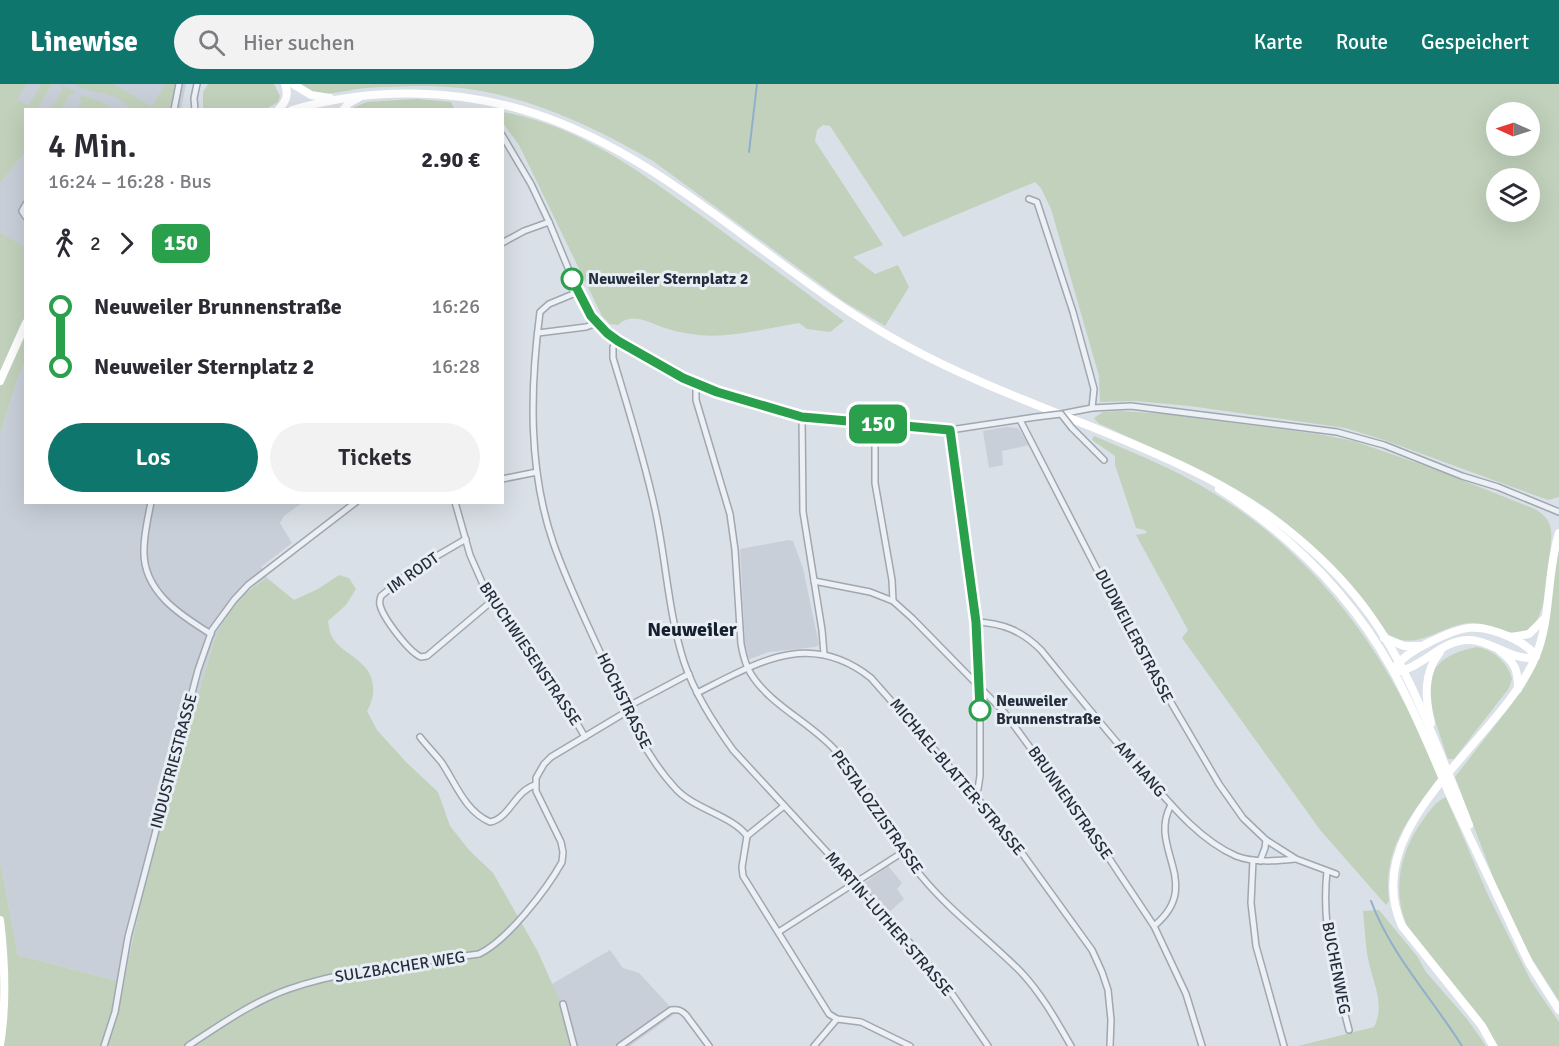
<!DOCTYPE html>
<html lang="de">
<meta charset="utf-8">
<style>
:root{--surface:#fff;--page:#f2f2f3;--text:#2b2b33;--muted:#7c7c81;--accent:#0f766e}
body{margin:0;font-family:Signika,sans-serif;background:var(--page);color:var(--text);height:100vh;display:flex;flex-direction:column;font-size:22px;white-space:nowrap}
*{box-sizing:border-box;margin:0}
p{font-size:20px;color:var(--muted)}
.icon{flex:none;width:33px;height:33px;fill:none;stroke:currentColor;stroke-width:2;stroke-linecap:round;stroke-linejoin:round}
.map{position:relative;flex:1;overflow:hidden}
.sheet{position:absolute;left:24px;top:24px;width:480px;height:396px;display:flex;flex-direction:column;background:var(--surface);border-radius:0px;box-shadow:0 6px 24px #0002}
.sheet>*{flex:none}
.badge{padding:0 12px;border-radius:9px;font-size:21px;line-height:39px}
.needle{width:39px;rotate:273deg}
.controls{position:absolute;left:1486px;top:18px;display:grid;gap:12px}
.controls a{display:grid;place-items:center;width:54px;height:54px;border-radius:50%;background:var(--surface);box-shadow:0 6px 24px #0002;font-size:30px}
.map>.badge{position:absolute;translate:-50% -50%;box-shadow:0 0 0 3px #fff}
.legs{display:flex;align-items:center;gap:9px;height:66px;padding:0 24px;font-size:20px}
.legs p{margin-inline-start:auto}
.overview{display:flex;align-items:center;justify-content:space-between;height:102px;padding:0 24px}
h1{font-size:33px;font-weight:600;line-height:45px}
.primary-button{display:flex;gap:12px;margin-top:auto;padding:12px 24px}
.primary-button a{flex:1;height:69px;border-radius:36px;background:var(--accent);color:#fff;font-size:24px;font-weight:600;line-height:69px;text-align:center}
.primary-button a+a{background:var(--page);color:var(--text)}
ul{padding:0 24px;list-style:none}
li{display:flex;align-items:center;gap:21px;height:60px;font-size:22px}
li i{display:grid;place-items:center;width:9px;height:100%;margin:0 8px;background:currentColor}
li i::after{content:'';width:15px;height:15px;margin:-8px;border:4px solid;border-radius:50%;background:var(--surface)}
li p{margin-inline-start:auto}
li:first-child i{background:linear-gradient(#0000 50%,currentColor 0)}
li:last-child i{background:linear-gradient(currentColor 50%,#0000 0)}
header{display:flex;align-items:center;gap:36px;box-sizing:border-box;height:84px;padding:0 30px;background:var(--accent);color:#fff}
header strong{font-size:28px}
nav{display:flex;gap:33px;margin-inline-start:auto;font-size:21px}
.search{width:420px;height:54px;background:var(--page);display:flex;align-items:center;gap:15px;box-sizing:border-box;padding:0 21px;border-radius:33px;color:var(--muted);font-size:22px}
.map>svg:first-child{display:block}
</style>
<header>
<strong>Linewise</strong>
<div class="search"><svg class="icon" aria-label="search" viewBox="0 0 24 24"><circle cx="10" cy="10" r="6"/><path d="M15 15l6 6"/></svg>Hier suchen</div>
<nav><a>Karte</a><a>Route</a><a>Gespeichert</a></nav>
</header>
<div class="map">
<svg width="1559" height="962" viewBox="0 0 1559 962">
<rect width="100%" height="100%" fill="#dae0e7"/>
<g fill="#c8cfd9">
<path d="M 0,0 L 186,0 L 181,26 L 28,25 Z"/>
<path d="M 25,68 L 25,164 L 0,148 L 0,99 Z"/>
<path d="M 25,278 L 26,418 L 302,419 L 284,432 L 280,439 L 292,459 L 261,483 L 267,494 L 252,502 L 214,556 L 163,732 L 132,857 L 124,899 L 18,871 L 0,778 L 0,351 L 16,299 Z"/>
<path d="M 1006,343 L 1018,344 L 1029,361 L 1002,367 L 1003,381 L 989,384 L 983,347 Z"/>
<path d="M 789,456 L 793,457 L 803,484 L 819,561 L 815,563 L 769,568 L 750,575 L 748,572 L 745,558 L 740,465 Z"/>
<path d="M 888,782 L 902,799 L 897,805 L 904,815 L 889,828 L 863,800 Z"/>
<path d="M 610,866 L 623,884 L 639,889 L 676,929 L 630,962 L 571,962 L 552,900 Z"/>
</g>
<g fill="#c1d1bb" fill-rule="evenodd">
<path d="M 0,0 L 26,0 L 17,15 L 28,22 L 42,0 L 52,0 L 38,23 L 39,25 L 26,26 L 25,68 L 0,99 Z"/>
<path d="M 74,0 L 114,0 L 152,23 L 165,0 L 177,0 L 171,26 L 132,25 L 116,13 L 81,4 Z"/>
<path d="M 208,0 L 274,0 L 280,12 L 278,18 L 266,25 L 203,25 L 203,8 Z"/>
<path d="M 300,0 L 1559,0 L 1559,413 L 1548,416 L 1384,356 L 1345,344 L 1190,322 L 1135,317 L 1100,318 L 1099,292 L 1051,125 L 1041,104 L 1035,98 L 903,153 L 830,42 L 823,41 L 817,46 L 815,57 L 883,161 L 853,173 L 875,190 L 898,181 L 909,203 L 885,242 L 843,217 L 653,77 C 598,45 538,16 475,6 C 438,0 402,2 365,4 C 355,5 323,12 315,10 C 310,8 304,3 300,0 ZM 1497,28 L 1530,28 L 1530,62 L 1497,62 ZM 1497,94 L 1530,94 L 1530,128 L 1497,128 Z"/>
<path d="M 62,1 L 75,8 L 73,11 L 70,10 L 61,25 L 51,25 L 63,5 L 61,3 Z"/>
<path d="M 82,11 L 109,21 L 105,25 L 77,25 L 82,17 L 79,15 Z"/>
<path d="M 416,15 L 451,18 L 454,24 L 348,26 L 367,18 Z"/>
<path d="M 503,28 C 578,41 639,87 700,131 C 748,166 796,201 844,237 L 830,248 L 807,245 L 799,239 C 767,244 724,256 692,250 C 683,249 673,247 665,244 C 649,239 633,227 618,241 L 610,240 L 602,232 L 519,61 L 503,39 Z"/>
<path d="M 0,148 L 26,164 L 25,278 L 16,299 L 0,351 Z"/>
<path d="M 1121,327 L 1166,330 L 1318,350 L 1354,357 L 1437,386 L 1535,425 C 1543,430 1550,436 1551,446 C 1553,456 1545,508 1543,520 C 1541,527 1537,540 1531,544 C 1512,558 1491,537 1469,539 C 1441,541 1415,570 1387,549 C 1352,510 1319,465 1277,432 C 1223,391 1159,368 1098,339 L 1094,334 L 1103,328 Z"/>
<path d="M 1094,352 C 1129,367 1165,381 1198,400 C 1314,465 1391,571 1438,694 C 1409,735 1383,763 1389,817 L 1386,821 L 1321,747 L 1182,554 L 1188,546 L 1136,451 L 1147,449 L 1145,446 L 1136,444 L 1115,381 L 1115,372 L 1092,356 Z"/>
<path d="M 1559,462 L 1559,917 L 1531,873 L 1501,814 L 1455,693 L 1524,604 L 1536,580 L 1547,539 Z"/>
<path d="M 339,491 L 349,494 L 356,505 L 346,521 L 328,537 C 329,541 329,547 331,551 C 337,564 352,570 362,580 C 376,593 376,612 367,627 L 377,646 L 406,678 L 438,708 L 450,742 L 469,766 L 493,789 L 538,868 L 562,922 L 571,962 L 0,962 L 0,778 L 18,871 L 124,899 C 146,783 181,670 214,557 C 225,531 243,507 267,494 L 294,516 L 318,505 Z"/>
<path d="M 1477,563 C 1494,566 1508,579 1512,595 L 1509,604 L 1454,675 L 1448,675 C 1433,625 1404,577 1477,563 Z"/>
<path d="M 1446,713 L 1487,809 L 1531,897 L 1559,938 L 1559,962 L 1498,962 L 1480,933 L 1412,851 C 1390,814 1398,770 1423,736 C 1430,726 1435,718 1446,713 Z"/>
<path d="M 1379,826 L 1417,872 L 1426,888 L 1467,935 L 1486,962 L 1298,962 L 1374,943 C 1385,921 1374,901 1369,879 C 1365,862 1365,844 1363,827 Z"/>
</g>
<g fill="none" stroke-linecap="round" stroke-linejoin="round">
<g stroke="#91afca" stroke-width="2">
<path d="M 749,68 L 757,0"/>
<path d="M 1371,817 C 1391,871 1432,914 1462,962"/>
</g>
<g stroke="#9fa7b1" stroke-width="8">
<g id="minor">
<path d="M 174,26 L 179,0"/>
<path d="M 195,26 L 194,14 L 197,0"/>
<path d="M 502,51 L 531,100 L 549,138 L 578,208 L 591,232 L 607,249 L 618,257 L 683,294 L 717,308 L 779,327 L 830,336 L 950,346 L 1036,333"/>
<path d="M 1029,115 L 1037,118 L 1073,228 L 1090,290 L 1094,305 L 1092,324"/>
<path d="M 26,120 L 22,127 L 26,133"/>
<path d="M 502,159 L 524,147 L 549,138"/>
<path d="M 578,208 L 549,220 L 540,228 C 530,304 528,385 553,458 C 567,499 587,539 605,579 C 624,622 643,670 676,705 C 694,725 733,732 747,752 L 742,783 L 743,792 L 829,930 L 837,935 L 861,938 L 910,962"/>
<path d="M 538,249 L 586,243 L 597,239"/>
<path d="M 618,257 L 613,263 L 613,274 C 628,324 644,374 655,425 C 666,475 668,528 684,578 C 695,610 713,638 733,666 L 905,853 L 948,904 L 988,962"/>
<path d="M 696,300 L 696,316 L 730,430 L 735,466 L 741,560 C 743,571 745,581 751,590 C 770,621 811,639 835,666 C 870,704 888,753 922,793 C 951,828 988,855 1020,887 C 1041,909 1056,936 1071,962"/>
<path d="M 1061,330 L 1092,324 L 1131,322 L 1337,348 L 1384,361 L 1462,392 L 1498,403 L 1559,428"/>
<path d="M 802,333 L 803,428 L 822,546 L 824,570"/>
<path d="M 1020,336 L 1126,542 L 1219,700 L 1243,734 L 1266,756 L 1296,775 L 1336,790"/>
<path d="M 875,340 L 875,399 L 892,496 L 893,517"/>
<path d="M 1072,344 L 1104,376"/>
<path d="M 950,346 L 976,538 L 980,588 L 980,692 L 978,705 L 974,709"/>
<path d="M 502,395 L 537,388"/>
<path d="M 151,418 C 148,434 144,450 144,465 C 142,507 180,531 211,550"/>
<path d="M 455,418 L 470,471 L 485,505 L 554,600 L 585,653"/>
<path d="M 466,455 L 411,487 L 381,512 C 380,515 379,518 380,521 C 383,534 409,568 421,573 L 427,572 L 492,517"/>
<path d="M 814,497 L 870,508 L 893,517 L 912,534 L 1004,628 L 1087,741 L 1154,842 L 1186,910 L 1202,962"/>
<path d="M 976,538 C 1003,539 1022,547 1041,566 C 1076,609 1110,652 1147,693 C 1172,722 1200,756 1236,772 C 1254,779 1276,777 1295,775"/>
<path d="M 697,609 C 757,579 809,545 871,594 L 1006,747 L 1092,866 L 1102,888 L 1108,906 L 1111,936 L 1110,962"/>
<path d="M 625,624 L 689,590"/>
<path d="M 420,653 C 427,662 435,670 442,679 C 456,700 465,727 490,738 C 509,735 515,707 535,701"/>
<path d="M 747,752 L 784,722"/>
<path d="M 1253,776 L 1251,819 L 1256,862 L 1284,962"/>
<path d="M 1260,777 L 1265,764 L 1266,756"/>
<path d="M 1327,787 C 1321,842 1335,893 1349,946"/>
<path d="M 1154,842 C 1205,800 1147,764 1171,721"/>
<path d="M 780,847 L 903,768"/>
<path d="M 563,920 L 574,962"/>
<path d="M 104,962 L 115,928 L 128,853 L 198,586 L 212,546 L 234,516 L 248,501 L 356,418"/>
<path d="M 188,962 C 220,941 252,918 289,905 C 347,885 418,879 479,870 C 507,857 547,805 562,778 L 563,768 L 561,758 L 536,707 L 536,694 L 544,680 L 551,673 L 626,628"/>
<path d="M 620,962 L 671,926 C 678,925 681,926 686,931 L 709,962"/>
<path d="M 814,962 L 837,935"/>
</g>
</g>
<use href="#minor" stroke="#edf0f5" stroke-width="5"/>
<g stroke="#fff" stroke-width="8">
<path d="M 293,0 L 311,11 L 330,14"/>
<path d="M 278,26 C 286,18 289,11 285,0"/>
<path d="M 292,26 C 371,3 455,4 533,29 C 674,75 776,192 905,261 C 967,295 1032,319 1097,345 C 1168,374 1240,404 1299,455 C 1325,477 1350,503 1370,531 C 1401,574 1422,625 1442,674"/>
<path d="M 343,26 L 349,19 L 360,13"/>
<path d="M 0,297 L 26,239"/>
<path d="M 1219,405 C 1290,451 1350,510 1392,585 C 1409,615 1423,649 1437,681"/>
<path d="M 1511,553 L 1529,550 L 1544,535"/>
<path d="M 1384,554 L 1404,562 L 1421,562"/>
<path d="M 1500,567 C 1515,579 1518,585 1518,605"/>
<path d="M 1396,582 C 1405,571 1417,564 1430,558 C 1462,542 1477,538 1510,553 C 1521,558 1529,563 1536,572"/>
<path d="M 1400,587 C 1424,582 1444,554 1471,556 C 1492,557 1517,580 1536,572"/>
<path d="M 1431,639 C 1425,614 1423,589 1440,568"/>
<path d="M 1456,708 L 1469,741"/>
<path d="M 1451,714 L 1529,879 L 1559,926"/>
<path d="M 0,836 C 5,878 7,919 0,961"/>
<path d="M 1493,962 L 1482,942 L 1402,842 C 1356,741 1500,657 1535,574 C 1552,535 1546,489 1559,449"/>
</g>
<g stroke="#9fa7b1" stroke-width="8" stroke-linecap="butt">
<path id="minor-bridge" d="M 1036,333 L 1061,330 L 1072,344"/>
</g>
<use href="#minor-bridge" stroke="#edf0f5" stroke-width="5"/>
<g stroke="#fff" stroke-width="8">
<path d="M 1442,674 L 1456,708"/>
<path d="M 1437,681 L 1451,714"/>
</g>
</g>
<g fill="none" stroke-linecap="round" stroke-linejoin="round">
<g stroke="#fff" stroke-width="14">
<path id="line-1" d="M 572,195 L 591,232 L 607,249 L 618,257 L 683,294 L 717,308 L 802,333 L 950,346 L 976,538 L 980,626"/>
</g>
<use href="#line-1" stroke="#2ba04c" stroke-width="9"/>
</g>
<g fill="#fff" stroke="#2ba04c" stroke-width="3">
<circle cx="572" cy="195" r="10"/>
<circle cx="980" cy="626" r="10"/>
</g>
<g text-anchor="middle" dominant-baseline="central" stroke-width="6" stroke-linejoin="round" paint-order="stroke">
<g font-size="16" font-weight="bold" fill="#232e3d" stroke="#e9eef4" text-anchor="start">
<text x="588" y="195">Neuweiler Sternplatz 2</text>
<text x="996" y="617">Neuweiler<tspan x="996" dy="18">Brunnenstraße</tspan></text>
</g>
<g font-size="16" fill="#232e3d" stroke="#e9eef4">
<text transform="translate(413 489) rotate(-35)">IM RODT</text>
<text transform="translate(1134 552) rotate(62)">DUDWEILERSTRASSE</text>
<text transform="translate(530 570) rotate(56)">BRUCHWIESENSTRASSE</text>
<text transform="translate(624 617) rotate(64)">HOCHSTRASSE</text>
<text transform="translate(174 677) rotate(-75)">INDUSTRIESTRASSE</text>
<text transform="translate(1140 685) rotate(49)">AM HANG</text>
<text transform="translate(957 693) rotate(50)">MICHAEL-BLATTER-STRASSE</text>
<text transform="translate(1070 719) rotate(55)">BRUNNENSTRASSE</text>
<text transform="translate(877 728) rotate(55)">PESTALOZZISTRASSE</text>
<text transform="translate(889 840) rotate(49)">MARTIN-LUTHER-STRASSE</text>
<text transform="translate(400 883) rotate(-9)">SULZBACHER WEG</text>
<text transform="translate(1336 884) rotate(79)">BUCHENWEG</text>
</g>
<g font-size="20" font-weight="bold" fill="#161f2e" stroke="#e9eef4">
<text x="692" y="545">Neuweiler</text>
</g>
</g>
</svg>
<div class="controls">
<a><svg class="needle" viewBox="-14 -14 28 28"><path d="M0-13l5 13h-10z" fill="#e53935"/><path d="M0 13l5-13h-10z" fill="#7c7c81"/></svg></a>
<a><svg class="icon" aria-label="layers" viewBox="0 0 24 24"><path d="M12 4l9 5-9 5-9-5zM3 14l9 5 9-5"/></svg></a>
</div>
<b class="badge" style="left:878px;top:340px;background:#2ba04c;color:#fff">150</b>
<section class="sheet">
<div class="overview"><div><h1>4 Min.</h1><p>16:24 – 16:28 · Bus</p></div><b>2.90 €</b></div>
<div class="legs"><svg class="icon" aria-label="walk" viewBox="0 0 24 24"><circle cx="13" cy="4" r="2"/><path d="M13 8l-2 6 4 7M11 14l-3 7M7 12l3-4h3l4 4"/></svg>2<svg class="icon" aria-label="forward" viewBox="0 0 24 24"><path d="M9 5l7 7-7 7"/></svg><b class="badge" style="background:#2ba04c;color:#fff">150</b></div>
<ul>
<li><i style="color:#2ba04c"></i><b>Neuweiler Brunnenstraße</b><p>16:26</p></li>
<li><i style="color:#2ba04c"></i><b>Neuweiler Sternplatz 2</b><p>16:28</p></li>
</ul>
<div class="primary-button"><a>Los</a><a>Tickets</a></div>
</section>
</div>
